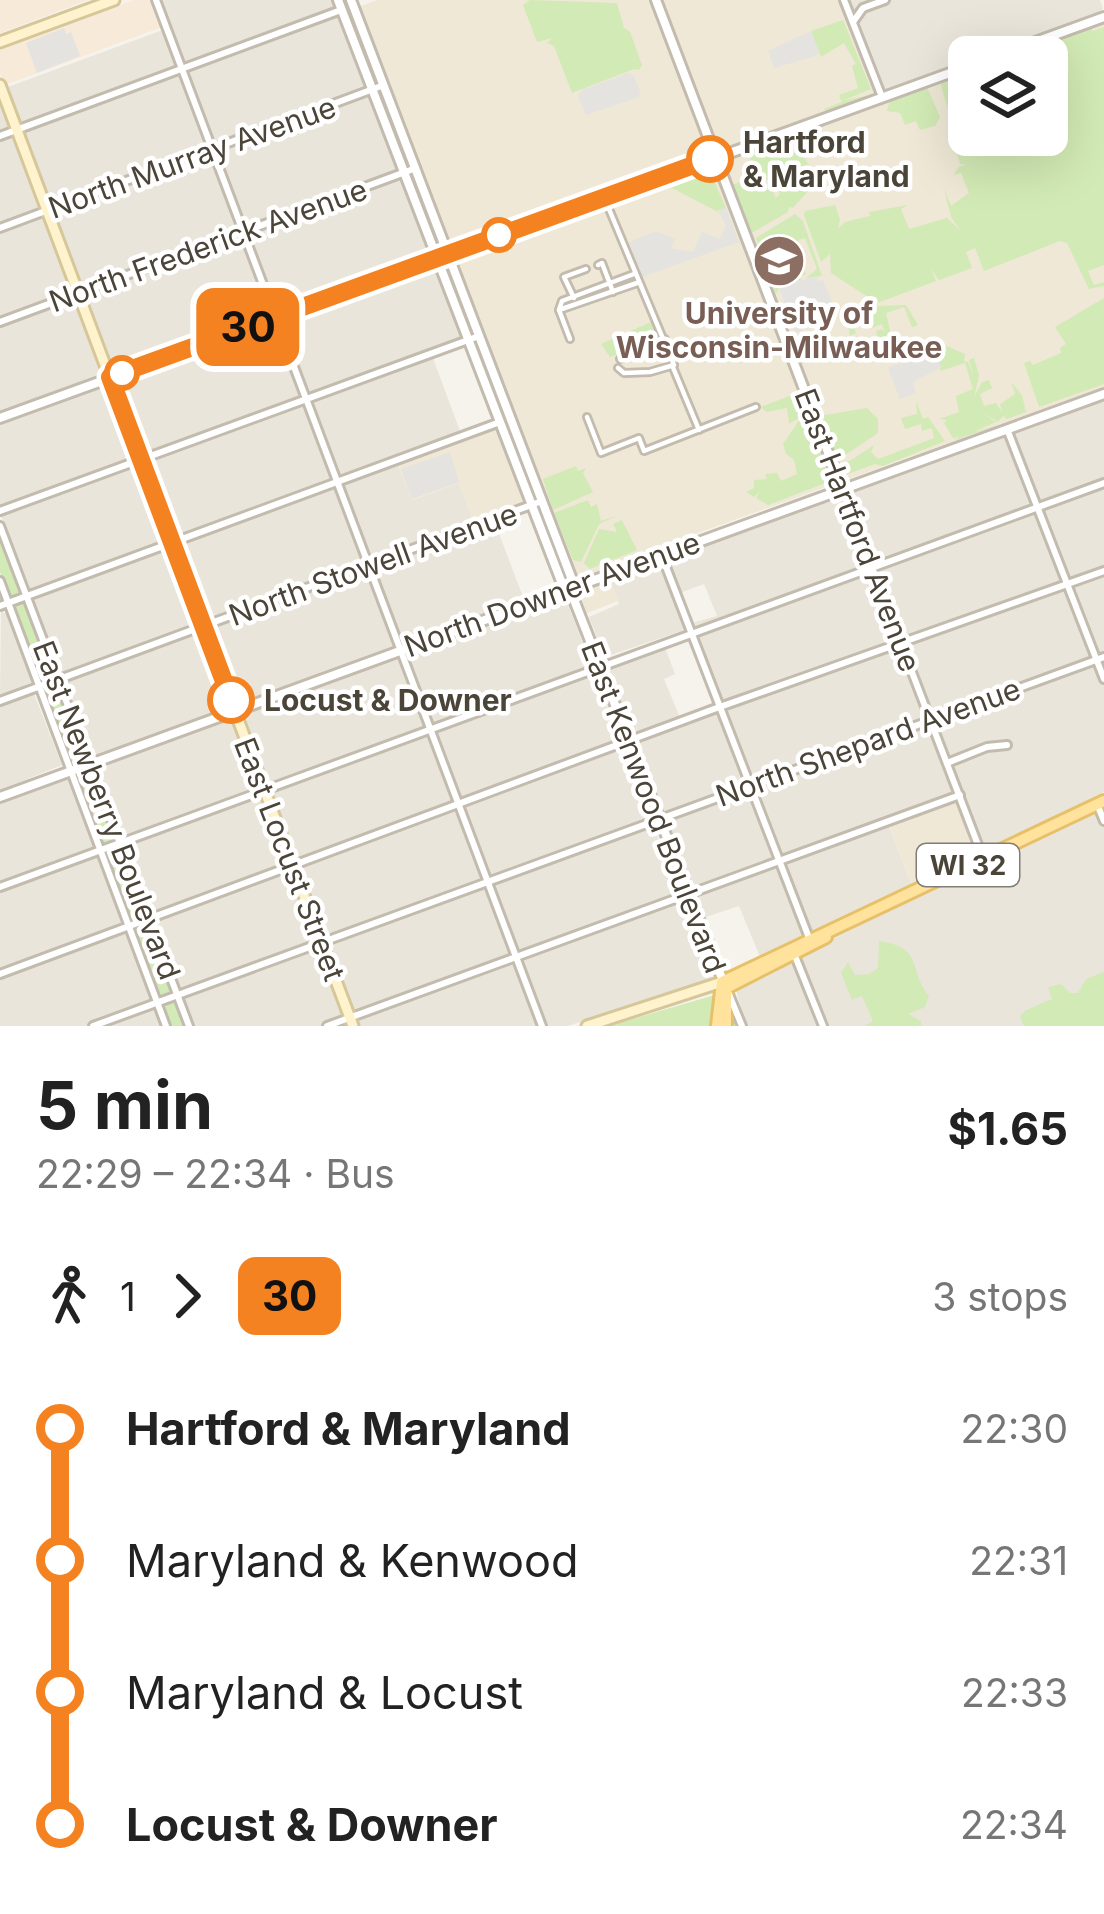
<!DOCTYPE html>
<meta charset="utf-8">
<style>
:root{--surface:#fff;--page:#f6f6f6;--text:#222;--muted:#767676}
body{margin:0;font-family:Inter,sans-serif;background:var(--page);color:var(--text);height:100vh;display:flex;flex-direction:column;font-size:45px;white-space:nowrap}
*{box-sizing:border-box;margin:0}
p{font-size:39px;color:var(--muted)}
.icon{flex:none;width:66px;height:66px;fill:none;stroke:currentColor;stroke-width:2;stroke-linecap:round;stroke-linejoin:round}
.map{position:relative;height:1026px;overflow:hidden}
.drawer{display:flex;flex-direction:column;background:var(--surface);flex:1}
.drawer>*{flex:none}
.badge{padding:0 24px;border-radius:18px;font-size:42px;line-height:78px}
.controls{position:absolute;left:948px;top:36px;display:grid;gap:24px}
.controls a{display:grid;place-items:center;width:120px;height:120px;border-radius:18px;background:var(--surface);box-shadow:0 12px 48px #0002;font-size:60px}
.map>.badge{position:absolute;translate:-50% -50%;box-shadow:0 0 0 6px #fff}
.legs{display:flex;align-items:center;gap:18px;height:132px;padding:0 36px;font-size:39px}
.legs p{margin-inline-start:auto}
.headline{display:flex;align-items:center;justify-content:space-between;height:204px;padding:0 36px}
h1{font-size:66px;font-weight:700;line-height:90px}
ul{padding:0 36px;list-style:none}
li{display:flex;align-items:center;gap:42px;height:132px;font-size:45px}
li i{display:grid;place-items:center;width:18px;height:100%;margin:0 15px;background:currentColor}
li i::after{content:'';width:30px;height:30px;margin:-15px;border:9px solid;border-radius:50%;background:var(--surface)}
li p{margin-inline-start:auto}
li:first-child i{background:linear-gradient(#0000 50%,currentColor 0)}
li:last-child i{background:linear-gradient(currentColor 50%,#0000 0)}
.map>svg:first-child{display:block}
</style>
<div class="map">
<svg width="1104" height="1026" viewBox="0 0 1104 1026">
<rect width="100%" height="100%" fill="#f6f3ec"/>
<g fill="#eae5da">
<path d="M 162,0 L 335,0 L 465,337 L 430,350 L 463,439 L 398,465 L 412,500 L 459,483 L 474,522 L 492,515 L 523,597 L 560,584 L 711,976 L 707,983 L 567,1026 L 194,1026 L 0,513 L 0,424 L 116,380 L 5,88 L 171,27 Z"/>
<path d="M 849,0 L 1100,0 L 1103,9 L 1098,14 L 979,57 L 969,57 L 969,61 L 886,90 Z"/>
<path d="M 0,103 L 102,373 L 0,413 Z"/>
<path d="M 1104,401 L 1104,792 L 977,854 L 956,802 L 889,826 L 912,886 L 760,957 L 739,906 L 703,918 L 637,744 L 725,710 L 692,623 L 717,616 L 704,584 L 680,593 L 668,562 L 670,557 Z"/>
<path d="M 657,562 L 661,564 L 684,630 L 605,657 L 589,617 L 619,604 L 610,579 Z"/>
<path d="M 1,611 L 6,614 L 32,682 L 0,697 Z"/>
<path d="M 664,645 L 675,674 L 664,679 L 680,718 L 632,733 L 608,666 Z"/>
<path d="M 34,694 L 62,765 L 0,790 L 0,706 Z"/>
<path d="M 68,779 L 162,1026 L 0,1026 L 0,804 Z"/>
<path d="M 1104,806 L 1104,1026 L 825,1026 L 800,955 Z"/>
<path d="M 792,959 L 819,1026 L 746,1026 L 736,990 Z"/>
</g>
<g fill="#f7ead8">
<path d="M 0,0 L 88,0 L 0,33 Z"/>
<path d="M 134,0 L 152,0 L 162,27 L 5,85 L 0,73 L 0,49 Z"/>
</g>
<g fill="#efe8d6">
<path d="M 377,0 L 841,0 L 881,103 L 969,71 L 969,135 L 1047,135 L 1047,57 L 1008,57 L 1104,22 L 1104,387 L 606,566 L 618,601 L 587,613 L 544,497 L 474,522 L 459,483 L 411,500 L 398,464 L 514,419 L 358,7 Z"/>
<path d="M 956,802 L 976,853 L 912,886 L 889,825 Z"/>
</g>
<g fill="#d2eab5">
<path d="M 530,0 L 617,3 L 624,28 L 630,32 L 642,65 L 639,70 L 634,69 L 572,93 L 554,46 L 547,43 L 552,38 L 537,42 L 523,5 Z"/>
<path d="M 843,20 L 871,89 L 842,101 L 873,94 L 826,111 L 824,109 L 842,102 L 839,95 L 858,88 L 852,66 L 856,64 L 844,43 L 821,57 L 811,31 Z"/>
<path d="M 1104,27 L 1104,265 L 1088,271 L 1094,285 L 1104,282 L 1104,286 L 1089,289 L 1067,243 L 1060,241 L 984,271 L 975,248 L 966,252 L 972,268 L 939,280 L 931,269 L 936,281 L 877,303 L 831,273 L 830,254 L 821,262 L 804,215 L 805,211 L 835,205 L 840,219 L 838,229 L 845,222 L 870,216 L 869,212 L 908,205 L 901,209 L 909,229 L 947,218 L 960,230 L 951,217 L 944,189 L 951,206 L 969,193 L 961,173 L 953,175 L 959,167 L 967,164 L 960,164 L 952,136 L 968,127 L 960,116 L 951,119 L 940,82 L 969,72 L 969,135 L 1047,135 L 1047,57 L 1010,57 L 1091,28 L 1093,31 Z"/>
<path d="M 927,87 L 940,117 L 935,126 L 920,130 L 916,121 L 905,125 L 900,113 L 887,111 L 890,100 Z"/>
<path d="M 792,136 L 814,174 L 774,183 L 749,171 L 751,150 Z"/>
<path d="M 710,172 L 726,208 L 716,211 L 672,188 L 666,190 Z"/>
<path d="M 726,173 L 733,185 L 749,177 L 771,187 L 776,198 L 780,194 L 776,187 L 817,181 L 793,208 L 789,207 L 788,212 L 750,234 Z"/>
<path d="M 795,214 L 803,221 L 822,276 L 806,278 L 817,269 L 805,238 L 798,240 L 799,245 L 782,254 L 789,274 L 803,268 L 806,274 L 799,277 L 801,280 L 779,288 L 776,294 L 756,238 Z"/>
<path d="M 1104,298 L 1104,384 L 1039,407 L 1024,363 L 1030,361 L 1033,365 L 1061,353 L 1060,348 L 1066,344 L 1055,327 Z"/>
<path d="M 906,305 L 918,325 L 912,327 L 904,307 L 886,313 L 891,335 L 885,337 L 889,354 L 875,347 L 873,341 L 878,338 L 876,331 L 882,329 L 885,332 L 882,324 L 869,329 L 864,317 L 858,316 L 852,321 L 856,333 L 850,336 L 846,318 L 879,306 Z"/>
<path d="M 651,322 L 658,329 L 657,334 L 636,348 L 610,357 L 601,344 Z"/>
<path d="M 935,341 L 965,354 L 964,361 L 968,362 L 974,376 L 969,360 L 974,358 L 979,376 L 974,397 L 982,382 L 989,380 L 992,388 L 980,394 L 984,406 L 996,403 L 1002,412 L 1000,404 L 1015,394 L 1011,382 L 1022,395 L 1026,412 L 1007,419 L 1003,416 L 998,422 L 979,411 L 996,422 L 973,432 L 999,425 L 954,440 L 959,436 L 953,438 L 944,423 L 947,420 L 939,419 L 959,412 L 956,396 L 973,389 L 965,363 L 940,371 L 939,357 L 931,352 L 918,356 L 915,351 L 931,348 Z"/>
<path d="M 797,393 L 831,481 L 768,505 L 756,498 L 760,491 L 754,497 L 746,492 L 754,488 L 754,480 L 767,479 L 765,474 L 777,473 L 781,481 L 797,474 L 794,460 L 786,454 L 783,444 L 802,416 L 789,424 L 787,408 L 766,412 L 761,407 Z"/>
<path d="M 916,401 L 923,419 L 928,417 L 945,441 L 883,466 L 875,464 L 845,475 L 842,466 L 874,445 L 871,452 L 878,459 L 934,438 L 932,428 L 922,431 L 921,424 L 905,429 L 901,418 L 917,414 Z"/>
<path d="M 867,408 L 878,419 L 878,433 L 836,461 L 819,416 Z"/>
<path d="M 576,466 L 578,471 L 586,468 L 583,473 L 593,492 L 553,510 L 543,479 Z"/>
<path d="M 588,500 L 591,507 L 597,504 L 601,521 L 619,515 L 599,524 L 581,562 L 573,560 L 554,513 Z"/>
<path d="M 622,520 L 637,550 L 590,569 L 584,563 L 599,529 L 617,532 L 613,524 Z"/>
<path d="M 0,537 L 184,1026 L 170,1026 L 0,572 Z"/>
<path d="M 879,941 C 925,948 907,968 929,996 L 925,1007 L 908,1014 L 921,1021 L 921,1026 L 864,1026 L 873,1021 L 862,996 L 852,1000 L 841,973 L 848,962 L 855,975 L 869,974 L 878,968 Z"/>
<path d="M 1104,972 L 1104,1026 L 1024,1026 L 1020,1016 L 1026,1010 L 1052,999 L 1048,987 L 1061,984 L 1070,993 L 1078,993 L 1086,979 Z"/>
<path d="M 718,994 L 732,1011 L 738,1026 L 609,1026 Z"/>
</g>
<g fill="#e5e3e0">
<path d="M 64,28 L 66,34 L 71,32 L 80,56 L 37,73 L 26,43 Z"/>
<path d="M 811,31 L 819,52 L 816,56 L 774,68 L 768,51 Z"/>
<path d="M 628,73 L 634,76 L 641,94 L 637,98 L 586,115 L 578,96 L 582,90 Z"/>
<path d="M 726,208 L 739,242 L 642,277 L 629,242 L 656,231 L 675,239 L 671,248 L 693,252 L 702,232 L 720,239 L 726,225 L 718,211 Z"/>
<path d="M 816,276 L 818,281 L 823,280 L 836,312 L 833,319 L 796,333 L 779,288 Z"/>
<path d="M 931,351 L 942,367 L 913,382 L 916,393 L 900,399 L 888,368 Z"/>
<path d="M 450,452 L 459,482 L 412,499 L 401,469 Z"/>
</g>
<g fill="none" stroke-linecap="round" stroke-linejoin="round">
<g stroke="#c2bbae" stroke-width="10">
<g id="pedestrian">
<path d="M 604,197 L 674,365 L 650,372 L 624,373 L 618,368"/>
<path d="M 598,265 L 602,263 L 613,292"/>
<path d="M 574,298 L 564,277 L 586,269"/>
<path d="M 559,310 L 562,301 L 634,274"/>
<path d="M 570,339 L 559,310 L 637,283"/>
<path d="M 620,359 L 665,339"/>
<path d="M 672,365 L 699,430"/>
<path d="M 587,417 L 601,453 L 639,438 L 644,451 L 756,407"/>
</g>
</g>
<g stroke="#c2bbae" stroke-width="12">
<g id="minor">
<path d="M 156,0 L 542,1026"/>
<path d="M 844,0 L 882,97"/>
<path d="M 853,22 L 863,8 L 885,0"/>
<path d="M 0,136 L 341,10"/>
<path d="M 0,228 L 384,85"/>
<path d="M 0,322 L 416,168"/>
<path d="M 1007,429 L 1104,679"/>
<path d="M 842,489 L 983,858"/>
<path d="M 0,511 L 479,336"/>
<path d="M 0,526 L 189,1026"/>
<path d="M 661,554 L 811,943"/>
<path d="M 0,581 L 166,1026"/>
<path d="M 0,606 L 500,422"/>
<path d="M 0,701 L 542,501"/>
<path d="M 947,763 L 987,747 L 1007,745"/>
<path d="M 1097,804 L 1104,821"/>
<path d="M 0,887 L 1104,483"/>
<path d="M 793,951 L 823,1026"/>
<path d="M 0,974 L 714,709 L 1104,571"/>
<path d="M 728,992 L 742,1026"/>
<path d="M 93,1026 L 1104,657"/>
<path d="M 327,1026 L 960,795"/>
</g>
</g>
<g stroke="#c2bbae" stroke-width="14">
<g id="tertiary">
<path d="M 338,0 L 561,581 L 569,587 L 725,986"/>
<path d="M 351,0 L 571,577 L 569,586"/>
<path d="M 656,0 L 842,489"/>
<path d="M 994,57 L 1104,17"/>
<path d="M 0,418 L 969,66"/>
<path d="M 0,797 L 1104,394"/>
</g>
</g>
<g stroke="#d6c79b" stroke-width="15">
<g id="secondary">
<path d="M 0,42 L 114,0"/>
<path d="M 0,85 L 353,1026"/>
<path d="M 587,1026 L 722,982"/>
</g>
</g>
<g stroke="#e6c16a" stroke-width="16">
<g id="primary">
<path d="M 717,1026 L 722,982 L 1104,801"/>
<path d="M 726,1026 L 726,988 L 826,937"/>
</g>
</g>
<use href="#pedestrian" stroke="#fff" stroke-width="4.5"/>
<use href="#minor" stroke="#fff" stroke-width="6"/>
<use href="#tertiary" stroke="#fff" stroke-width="8"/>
<use href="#secondary" stroke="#fff3cd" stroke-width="9"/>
<use href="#primary" stroke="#ffe39c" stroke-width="10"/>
</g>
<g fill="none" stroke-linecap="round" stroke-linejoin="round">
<g stroke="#fff" stroke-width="27">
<path id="line-1" d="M 231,700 L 110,377 L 710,159"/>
</g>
<use href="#line-1" stroke="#f58220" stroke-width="18"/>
</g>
<defs>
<g id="university-disc" transform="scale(2.7)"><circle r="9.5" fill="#8d6e63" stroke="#fff"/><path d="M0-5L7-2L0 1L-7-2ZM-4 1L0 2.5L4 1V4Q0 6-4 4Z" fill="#fff"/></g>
</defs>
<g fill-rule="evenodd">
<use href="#university-disc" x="779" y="261"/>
</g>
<g fill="#fff" stroke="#f58220" stroke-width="6">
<circle cx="710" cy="159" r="21"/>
<circle cx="499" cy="235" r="15"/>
<circle cx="122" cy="373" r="15"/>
<circle cx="231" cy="700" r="21"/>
</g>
<g text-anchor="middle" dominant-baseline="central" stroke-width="9" stroke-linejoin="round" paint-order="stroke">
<rect fill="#fff" stroke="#817c74" stroke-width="3" x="917" y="844" width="102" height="42" rx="9"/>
<g font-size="27" font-weight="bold" fill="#4b4439">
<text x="968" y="865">WI 32</text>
</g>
<g font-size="30" font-weight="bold" fill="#4b4439" stroke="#fff" text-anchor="start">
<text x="743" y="142">Hartford<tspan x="743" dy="34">&amp; Maryland</tspan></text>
<text x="264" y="700">Locust &amp; Downer</text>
</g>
<g font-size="30" fill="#4b4439" stroke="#fff">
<text transform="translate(192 157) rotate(-20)">North Murray Avenue</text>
<text transform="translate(208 245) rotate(-20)">North Frederick Avenue</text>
<text transform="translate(858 530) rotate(69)">East Hartford Avenue</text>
<text transform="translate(373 564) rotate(-20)">North Stowell Avenue</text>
<text transform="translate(552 594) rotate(-20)">North Downer Avenue</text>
<text transform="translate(868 742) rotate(-20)">North Shepard Avenue</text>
<text transform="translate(654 807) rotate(69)">East Kenwood Boulevard</text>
<text transform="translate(107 810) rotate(69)">East Newberry Boulevard</text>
<text transform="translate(290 859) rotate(69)">East Locust Street</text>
</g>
<g font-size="30" font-weight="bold" fill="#785e54" stroke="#fff">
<text x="779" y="313">University of<tspan x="779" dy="34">Wisconsin-Milwaukee</tspan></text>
</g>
</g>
</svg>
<div class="controls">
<a><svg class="icon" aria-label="layers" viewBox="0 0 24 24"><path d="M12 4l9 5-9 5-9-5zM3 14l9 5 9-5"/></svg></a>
</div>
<b class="badge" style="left:248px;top:327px;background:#f58220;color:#111">30</b>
</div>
<section class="drawer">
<div class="headline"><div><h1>5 min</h1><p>22:29 – 22:34 · Bus</p></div><b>$1.65</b></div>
<div class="legs"><svg class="icon" aria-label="walk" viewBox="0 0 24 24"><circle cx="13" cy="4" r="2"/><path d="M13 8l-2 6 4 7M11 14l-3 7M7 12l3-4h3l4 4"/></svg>1<svg class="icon" aria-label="forward" viewBox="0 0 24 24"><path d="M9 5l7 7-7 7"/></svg><b class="badge" style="background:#f58220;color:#111">30</b><p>3 stops</p></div>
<ul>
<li><i style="color:#f58220"></i><b>Hartford &amp; Maryland</b><p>22:30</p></li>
<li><i style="color:#f58220"></i><span>Maryland &amp; Kenwood</span><p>22:31</p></li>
<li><i style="color:#f58220"></i><span>Maryland &amp; Locust</span><p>22:33</p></li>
<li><i style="color:#f58220"></i><b>Locust &amp; Downer</b><p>22:34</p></li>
</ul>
</section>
